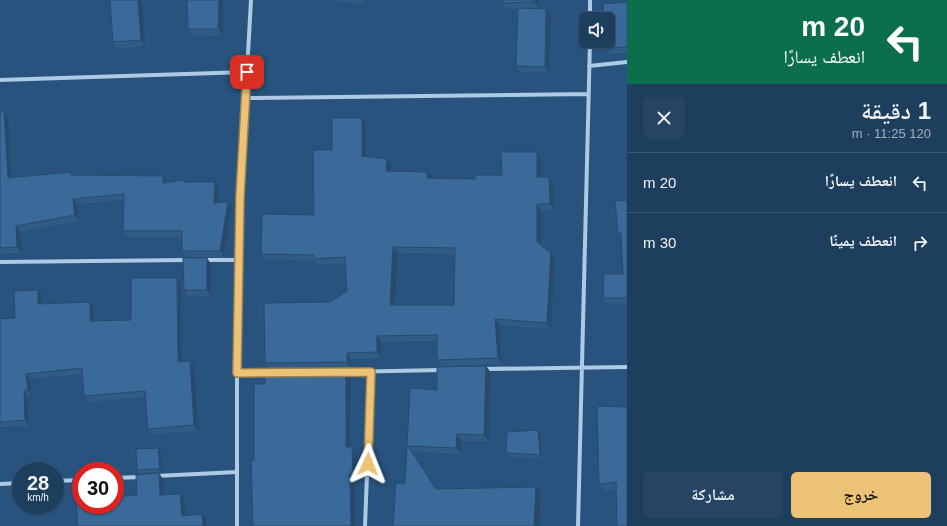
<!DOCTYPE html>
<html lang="ar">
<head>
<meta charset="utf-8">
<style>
  :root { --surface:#1e3e5e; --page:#264564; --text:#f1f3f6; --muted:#a1aebc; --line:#3c5773; --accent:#ecc376 }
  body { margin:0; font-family:Helvetica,"Noto Naskh Arabic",sans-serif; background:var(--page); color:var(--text); direction:rtl; height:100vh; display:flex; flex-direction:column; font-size:15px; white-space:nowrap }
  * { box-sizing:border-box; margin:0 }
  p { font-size:13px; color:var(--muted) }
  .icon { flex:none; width:22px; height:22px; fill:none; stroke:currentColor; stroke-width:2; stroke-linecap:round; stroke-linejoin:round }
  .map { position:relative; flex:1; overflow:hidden; direction:ltr }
  .side { display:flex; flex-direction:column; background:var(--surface); width:320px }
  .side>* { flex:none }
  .hud { background:#0b6e4f; color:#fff; overflow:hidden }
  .controls { position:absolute; left:579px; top:12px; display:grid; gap:8px }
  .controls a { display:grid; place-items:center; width:36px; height:36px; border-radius:6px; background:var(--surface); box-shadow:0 1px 3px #0004,0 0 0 1px var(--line); font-size:20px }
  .speed { position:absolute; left:12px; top:462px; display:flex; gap:8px; font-size:20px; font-weight:700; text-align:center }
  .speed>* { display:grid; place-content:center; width:52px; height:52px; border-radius:50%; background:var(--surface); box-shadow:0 1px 3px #0004,0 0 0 1px var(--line); line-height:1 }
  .speed small { font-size:10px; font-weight:400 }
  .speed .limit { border:6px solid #d22; background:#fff; color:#111 }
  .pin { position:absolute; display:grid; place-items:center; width:34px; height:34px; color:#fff; margin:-17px; border-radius:8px; box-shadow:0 2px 6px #0006 }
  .me { position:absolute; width:44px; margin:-22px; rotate:2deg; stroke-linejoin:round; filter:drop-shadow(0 0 3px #0008) }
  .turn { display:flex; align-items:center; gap:14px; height:84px; padding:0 16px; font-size:18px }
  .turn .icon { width:52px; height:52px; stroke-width:2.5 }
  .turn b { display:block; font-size:28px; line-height:34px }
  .round { display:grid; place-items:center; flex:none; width:42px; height:42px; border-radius:6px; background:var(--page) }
  .overview { display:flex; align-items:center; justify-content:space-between; height:68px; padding:0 16px }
  h1 { font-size:24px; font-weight:600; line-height:30px }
  .action { display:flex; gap:8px; margin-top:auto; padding:8px 16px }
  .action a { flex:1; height:46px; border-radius:6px; background:var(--accent); color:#111; font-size:16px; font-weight:600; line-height:46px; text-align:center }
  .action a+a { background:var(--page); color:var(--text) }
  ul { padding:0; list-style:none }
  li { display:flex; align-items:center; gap:12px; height:60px; padding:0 16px; border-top:1px solid var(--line) }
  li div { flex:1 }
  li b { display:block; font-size:15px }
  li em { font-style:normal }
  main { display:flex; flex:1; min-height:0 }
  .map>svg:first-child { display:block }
</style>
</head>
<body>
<main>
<section class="side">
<div class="hud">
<div class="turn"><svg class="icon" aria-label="left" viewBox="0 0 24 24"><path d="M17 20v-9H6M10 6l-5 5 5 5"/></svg><div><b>20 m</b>انعطف يسارًا</div></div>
</div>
<div class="overview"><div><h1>1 دقيقة</h1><p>120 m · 11:25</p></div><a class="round"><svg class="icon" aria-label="close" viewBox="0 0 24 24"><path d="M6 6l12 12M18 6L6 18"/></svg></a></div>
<ul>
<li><svg class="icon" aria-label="left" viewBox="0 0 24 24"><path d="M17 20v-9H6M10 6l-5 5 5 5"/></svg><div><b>انعطف يسارًا</b></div><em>20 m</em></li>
<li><svg class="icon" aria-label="right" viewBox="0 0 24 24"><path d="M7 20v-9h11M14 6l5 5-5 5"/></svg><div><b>انعطف يمينًا</b></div><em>30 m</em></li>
</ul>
<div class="action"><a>خروج</a><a>مشاركة</a></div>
</section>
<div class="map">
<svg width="627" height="526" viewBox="0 0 627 526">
  <rect width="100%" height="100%" fill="#28537e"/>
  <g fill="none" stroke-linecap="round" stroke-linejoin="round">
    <path stroke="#afcae5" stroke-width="4" d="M590,19v-19
      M589,66l38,-4
      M0,80l247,-8
      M246,98l342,-4
      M204,260h35
      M0,262l187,-2
      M483,369l144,-2
      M343,372l98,-2
      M237,373h32
      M156,476l81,-4
      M115,478l26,-1
      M55,481l26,-1
      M0,484l21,-1
      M237,526v-153l3,-177 11,-196
      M365,526l6,-154
      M578,526l12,-485"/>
  </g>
  <path fill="#315b84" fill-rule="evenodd" d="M142,0l3,46 -28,3 -4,-7z
    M187,0h36v36l-31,-1 -4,-6z
    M334,0h33l-1,4 -32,-3z
    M502,0h37v8l12,7 -2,58 -28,-1 -5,-6 2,-57h-11l-5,-6z
    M627,2v51l-17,1 -4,-6z
    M0,112l8,5 4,60 58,-5 3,3 94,6v1h48l4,6 -1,14 14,6 -8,49h-38l-4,-6v-14h-55l-4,-6 1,-31 -47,4 2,17 -59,11 2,21 -22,1z
    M362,118l4,6v33l21,2 4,6 -1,6 42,7v1h43l27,-4 39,-17v19h8l4,6 1,27h-13v35l14,14 -4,70 -52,-4 3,39 -61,2 -4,-6v-19l-56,1v16l-30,1v9l-82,1 -4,-6 65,-61 17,-11 -1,-28 -28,2 -2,-4 -50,-1 -5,-6 53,-39 18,-65zM398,253l57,1 -1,51h-60z
    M627,200v104h-19l-5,-6 20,-24 -1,-36 -4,-5z
    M211,264v32h-23l-4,-6z
    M177,278l4,6 1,78 8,-1 4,5 4,65 -46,3 -4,-5 -2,-32 -58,5 -4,-6 -2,-22 -52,5 1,17h-4l2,30 -29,1v-108l15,-1 23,-28 4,5v9l48,-2 4,6v13l37,-1z
    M486,366l5,7 -2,68h-28v13l-48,-2 23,37 105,4 -2,33 -134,-42 5,-96 27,2z
    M351,375l-1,72 7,7v26l-2,1 -90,-97z
    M627,407l-11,83 -12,1 -5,-7z
    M538,430l2,3 2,25 -33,-1 -3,-4z
    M158,448l3,3 1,21 -22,1 -3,-3z"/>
  <path fill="#284a6c" d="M138,0h4l3,46 -4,-6z
    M219,0h4v36l-5,-7z
    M364,0h3l-1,4z
    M535,0h4v8l-4,-6z
    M546,9l5,6 -2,58 -4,-6z
    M4,111l4,6 4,66 -4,-5z
    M362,118l4,6v38l-4,-6z
    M537,152l4,6v25l-4,-6z
    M387,159l4,6 -1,12 -4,-6z
    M428,172l4,6v7l-5,-7z
    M163,176l4,5v8l-4,-6z
    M549,177l4,6 1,27 -4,-6z
    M215,182l4,6 -1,20 -4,-5z
    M73,199l4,5 2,17 -4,-6z
    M228,202l4,6 -8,49 -4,-6z
    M537,204l4,6v38l-4,-6z
    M16,226l4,6 2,21 -5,-6z
    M393,247l5,6 -4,58 -4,-6z
    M551,253l4,6 -4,70 -4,-6z
    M207,258l4,6v32l-4,-6z
    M177,278l4,6 1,83 -4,-5z
    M38,290l4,5v15l-4,-6z
    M90,302l4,6v19l-4,-6z
    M495,319l4,6 3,39 -4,-6z
    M377,336l4,6v16l-4,-6z
    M347,353l4,6v9l-4,-6z
    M190,361l4,5 4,65 -4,-6z
    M486,366l5,7 -2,68 -5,-6z
    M346,368l5,7 -1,78 -4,-6z
    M26,374l4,5 1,17 -3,-6z
    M24,390l3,6 2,30 -4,-6z
    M538,430l2,3 2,25 -2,-3z
    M457,434l4,7v13l-5,-6z
    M352,447l5,7v26l-4,-6z
    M158,448l3,3 1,21 -2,-3z
    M159,473l4,6 1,22 -4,-6z
    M350,474l5,7v45h-4z
    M536,487l5,6 -2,33h-5z
    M180,494l4,5 2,23 -4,-6z
    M202,514l4,6v6h-3z"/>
  <path fill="#396a9a" stroke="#284a6c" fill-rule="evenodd" d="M110,0h28l3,40 -28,2z
    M187,0h32l-1,29h-30z
    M502,0h33v2l-33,1z
    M627,2v45l-21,1 -1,-7h3v-22h-4l-1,-15z
    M518,8l28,1 -1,58 -29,-1z
    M4,111l4,67 62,-6 1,3 92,1v7l21,-3v2h31l-1,21 14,-1 -8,49h-38v-20h-59l1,-37 -51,5 2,16 -59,11 1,21 -17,1v-136z
    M332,118h30v38l25,3 -1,12 42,1 -1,6 48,1v-4h27l-1,-23h36v25h12l1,27h-13v38l14,11 -4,70 -52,-4 3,39 -61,2v-25l-60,1v16l-30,1v9l-82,1 -1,-60 66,-1 17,-11 -2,-34 -31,2v-4l-53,-1 1,-40 52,1 -1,-65h19zM393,247l62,1 -1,57h-64z
    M627,200v98h-24l1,-24h19l-2,-41h-3l-3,-32z
    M183,258h24v32h-23z
    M131,278h46l1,84 12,-1 4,64 -46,4 -3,-38 -61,5 -2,-28 -56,6 2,16h-4l1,30 -25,2v-103l15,-1 -1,-27 24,-1v14l52,-2v19l41,-1z
    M486,366l-2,69 -27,-1 -1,14 -48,-2 28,43 100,-2 -2,39h-141l3,-43 9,1 5,-96 27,2v-23z
    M346,368v79h6l1,27h-3l1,52h-98l-2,-65h3v-77h11v-14z
    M597,406l30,1v119h-10l-1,-44 -17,2z
    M538,430l2,25 -34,-2 1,-21z
    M158,448l2,21 -23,1 -1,-21z
    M159,473l1,22 20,-1 2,22 20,-2 1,12h-125l-2,-25 5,-1v5h34v-8l22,-2 -1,-20z"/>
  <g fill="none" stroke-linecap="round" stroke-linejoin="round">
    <defs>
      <path id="route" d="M247,72l-7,124 -3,177 134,-1 -3,92"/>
    </defs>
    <use href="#route" stroke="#997f4d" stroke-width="10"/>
    <use href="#route" stroke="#ecc376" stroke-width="7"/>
  </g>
</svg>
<div class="controls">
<a><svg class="icon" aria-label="sound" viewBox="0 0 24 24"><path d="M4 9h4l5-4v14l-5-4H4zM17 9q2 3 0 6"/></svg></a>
</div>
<div class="speed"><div>28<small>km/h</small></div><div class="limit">30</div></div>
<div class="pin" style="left:247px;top:72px;background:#d93025"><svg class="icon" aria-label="arrive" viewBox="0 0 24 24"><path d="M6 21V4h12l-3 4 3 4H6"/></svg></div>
<svg class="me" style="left:368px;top:464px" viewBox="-20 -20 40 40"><path d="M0-17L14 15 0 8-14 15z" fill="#ecc376" stroke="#fff" stroke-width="4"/></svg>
</div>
</main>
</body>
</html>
